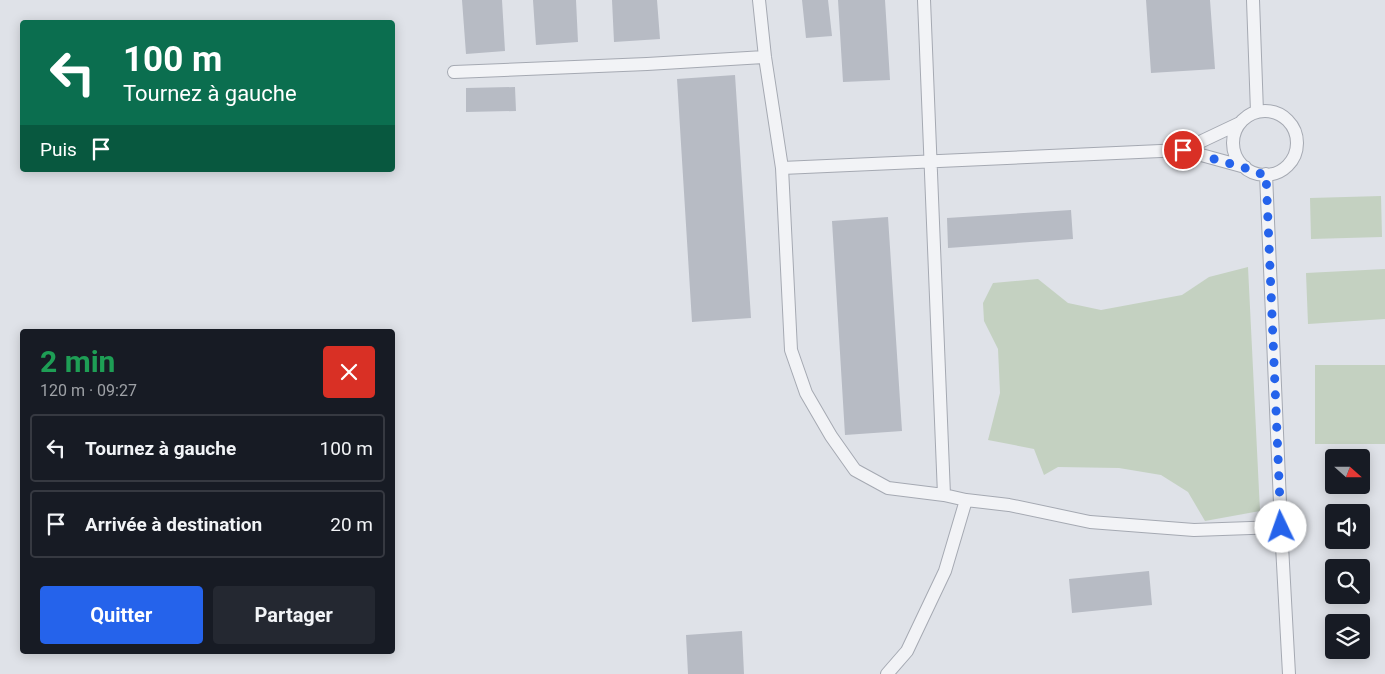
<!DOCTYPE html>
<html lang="fr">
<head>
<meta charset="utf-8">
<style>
  :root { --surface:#171b24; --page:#242831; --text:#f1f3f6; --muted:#9ea1a6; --line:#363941; --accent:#2563eb }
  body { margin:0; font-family:Roboto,sans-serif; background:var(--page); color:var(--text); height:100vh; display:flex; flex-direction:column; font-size:19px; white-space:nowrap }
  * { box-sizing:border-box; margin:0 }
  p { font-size:16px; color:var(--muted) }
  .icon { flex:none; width:28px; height:28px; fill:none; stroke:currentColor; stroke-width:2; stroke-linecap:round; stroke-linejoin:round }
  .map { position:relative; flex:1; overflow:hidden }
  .details { position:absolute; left:20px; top:329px; width:375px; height:325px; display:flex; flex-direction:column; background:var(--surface); border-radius:5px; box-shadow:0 2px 12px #0003 }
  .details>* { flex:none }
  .hud { position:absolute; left:20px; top:20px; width:375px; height:152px; border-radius:5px; box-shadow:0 2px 12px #0003; background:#0b6e4f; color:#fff; overflow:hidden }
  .needle { width:32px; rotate:111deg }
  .controls { position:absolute; left:1325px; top:449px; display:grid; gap:10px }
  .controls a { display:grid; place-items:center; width:45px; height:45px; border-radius:5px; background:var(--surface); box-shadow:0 2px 12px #0003; font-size:25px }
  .pin { position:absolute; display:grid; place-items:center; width:42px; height:42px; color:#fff; margin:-21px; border:2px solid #fff; border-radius:50%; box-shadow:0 1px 5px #0007 }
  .me { position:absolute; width:55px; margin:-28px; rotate:357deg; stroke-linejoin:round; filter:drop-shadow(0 0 4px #0008) }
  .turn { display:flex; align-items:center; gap:18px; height:105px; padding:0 20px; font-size:22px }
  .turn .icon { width:65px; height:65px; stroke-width:2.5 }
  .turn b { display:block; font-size:35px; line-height:42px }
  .then { display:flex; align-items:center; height:48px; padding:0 20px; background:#0003; gap:10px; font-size:19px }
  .round { display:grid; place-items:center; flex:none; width:52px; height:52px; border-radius:5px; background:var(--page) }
  .head { display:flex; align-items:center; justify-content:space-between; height:85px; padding:0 20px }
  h1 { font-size:30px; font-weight:700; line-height:38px; color:#1e9e55 }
  .action { display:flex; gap:10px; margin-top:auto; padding:10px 20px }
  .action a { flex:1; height:58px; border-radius:5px; background:var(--accent); color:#fff; font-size:20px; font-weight:700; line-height:58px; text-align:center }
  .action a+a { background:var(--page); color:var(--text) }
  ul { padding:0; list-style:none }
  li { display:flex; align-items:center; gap:15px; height:68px; margin:0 10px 8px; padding:0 10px; border:2px solid var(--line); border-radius:5px }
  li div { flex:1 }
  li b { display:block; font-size:19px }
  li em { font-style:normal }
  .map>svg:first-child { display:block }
</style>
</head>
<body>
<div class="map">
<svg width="1385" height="674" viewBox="0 0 1385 674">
  <rect width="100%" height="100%" fill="#dfe2e8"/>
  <path fill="#c4d1c1" d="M1381,196l1,41 -71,2 -1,-41z
    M1248,267l12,244 -55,10 -17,-29 -27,-17 -42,-7 -61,-1 -14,8 -10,-26 -46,-9 12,-47 -2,-44 -14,-28 -1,-18 10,-20 45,-4 30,24 33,7 81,-15 27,-18z
    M1385,269v50l-77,5 -2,-51z
    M1315,365h70v79h-70z"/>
  <path fill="#b7bbc4" d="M462,0h40l3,51 -39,3z
    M533,0h43l2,42 -42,3z
    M612,0h45l3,39 -46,3z
    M802,0h26l4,36 -26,2z
    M838,0h47l5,80 -47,2z
    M1146,0h64l5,69 -64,4z
    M735,75l16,243 -59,4 -15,-243z
    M515,87l1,24 -50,1v-24z
    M1071,210l2,29 -125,9 -1,-30z
    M888,217l14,214 -57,4 -13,-214z
    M1149,571l3,34 -80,8 -3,-34z
    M742,631l2,43h-56l-2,-39z"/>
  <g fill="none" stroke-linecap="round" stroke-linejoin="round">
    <defs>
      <path id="lane" d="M759,0l6,57 17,111 9,182 15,43 25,43 24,34 33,18 56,7 22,5 43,5 81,17 104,8 87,-3
        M924,0l20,495
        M1253,0l4,112
        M454,72l193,-8 118,-7
        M1233 143a32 32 0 1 1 64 0a32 32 0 1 1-64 0Z
        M1240,123l-57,27 62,17
        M782,168l401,-18
        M1266,174l15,353 8,147
        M887,674l20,-23 38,-80 21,-71"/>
    </defs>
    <use href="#lane" stroke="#a5a9b2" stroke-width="14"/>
    <use href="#lane" stroke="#f2f3f6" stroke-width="12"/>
  </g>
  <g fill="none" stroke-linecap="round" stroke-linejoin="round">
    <path stroke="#2563eb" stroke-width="9" stroke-dasharray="0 16.2" d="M1183,150l62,18 10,5 11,1 15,353"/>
  </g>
</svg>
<div class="controls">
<a><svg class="needle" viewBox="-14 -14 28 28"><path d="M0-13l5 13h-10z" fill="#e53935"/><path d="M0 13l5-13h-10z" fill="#9ea1a6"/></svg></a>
<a><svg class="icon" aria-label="sound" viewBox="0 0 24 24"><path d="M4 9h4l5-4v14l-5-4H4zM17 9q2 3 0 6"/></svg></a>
<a><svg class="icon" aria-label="search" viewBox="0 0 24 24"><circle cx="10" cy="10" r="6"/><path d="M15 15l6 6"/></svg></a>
<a><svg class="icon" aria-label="layers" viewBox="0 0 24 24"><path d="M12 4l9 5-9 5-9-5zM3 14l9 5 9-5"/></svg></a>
</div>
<div class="pin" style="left:1183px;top:150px;background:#d93025"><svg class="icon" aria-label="arrive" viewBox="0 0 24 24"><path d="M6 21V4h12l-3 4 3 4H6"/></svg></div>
<svg class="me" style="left:1281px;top:527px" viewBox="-20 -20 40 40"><circle r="19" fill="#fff"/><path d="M0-13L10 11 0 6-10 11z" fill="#2563eb"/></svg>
<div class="hud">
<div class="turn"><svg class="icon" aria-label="left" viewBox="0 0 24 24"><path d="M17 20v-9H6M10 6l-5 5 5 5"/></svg><div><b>100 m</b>Tournez à gauche</div></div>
<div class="then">Puis<svg class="icon" aria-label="arrive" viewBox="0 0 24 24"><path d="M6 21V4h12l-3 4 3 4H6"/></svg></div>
</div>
<section class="details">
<div class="head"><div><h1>2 min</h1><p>120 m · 09:27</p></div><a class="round" style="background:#d93025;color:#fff"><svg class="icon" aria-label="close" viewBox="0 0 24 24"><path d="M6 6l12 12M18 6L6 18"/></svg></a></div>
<ul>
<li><svg class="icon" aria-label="left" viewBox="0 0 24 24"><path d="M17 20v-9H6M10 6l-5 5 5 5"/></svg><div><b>Tournez à gauche</b></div><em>100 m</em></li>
<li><svg class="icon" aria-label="arrive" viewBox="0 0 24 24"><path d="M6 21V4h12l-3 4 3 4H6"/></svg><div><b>Arrivée à destination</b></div><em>20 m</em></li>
</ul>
<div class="action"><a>Quitter</a><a>Partager</a></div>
</section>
</div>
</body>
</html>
